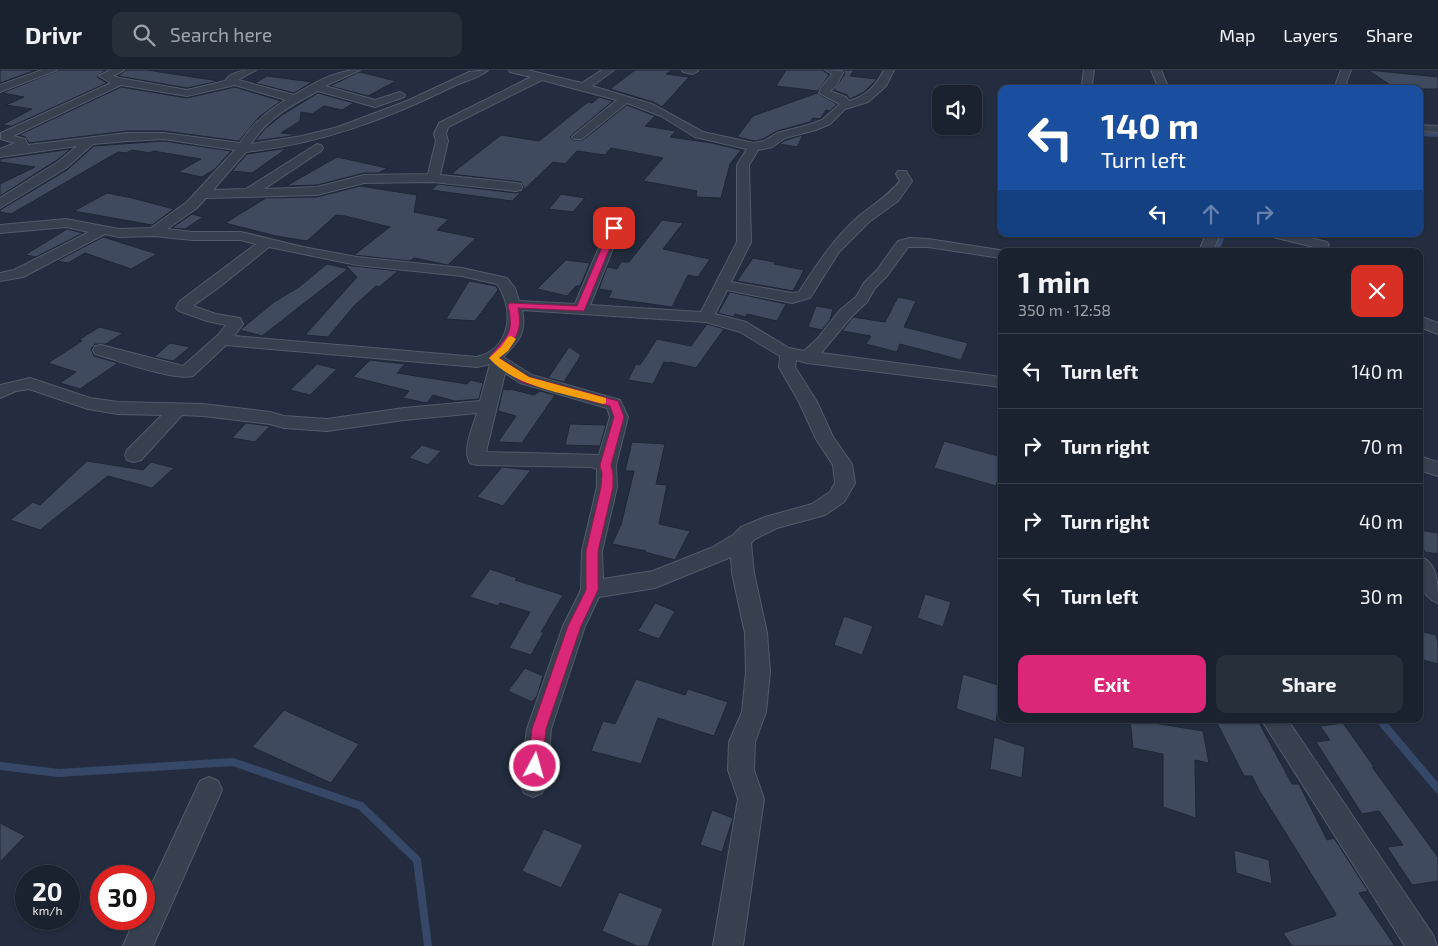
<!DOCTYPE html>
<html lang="en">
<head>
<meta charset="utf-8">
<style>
  :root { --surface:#1a222f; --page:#272f3b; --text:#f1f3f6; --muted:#9fa4aa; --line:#383f4b; --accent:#db2777 }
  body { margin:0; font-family:"Exo 2",sans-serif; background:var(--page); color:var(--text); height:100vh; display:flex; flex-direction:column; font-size:19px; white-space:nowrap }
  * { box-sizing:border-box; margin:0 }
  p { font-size:16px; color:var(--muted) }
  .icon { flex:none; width:28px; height:28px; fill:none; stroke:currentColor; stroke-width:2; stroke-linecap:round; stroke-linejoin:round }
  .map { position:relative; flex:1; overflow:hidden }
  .sheet { position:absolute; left:998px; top:178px; width:425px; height:475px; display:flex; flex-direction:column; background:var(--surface); border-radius:10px; box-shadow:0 1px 4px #0004,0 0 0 1px var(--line) }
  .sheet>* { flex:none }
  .guide { position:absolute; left:998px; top:15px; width:425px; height:152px; border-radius:10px; box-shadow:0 1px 4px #0004,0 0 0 1px var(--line); background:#1a4fa0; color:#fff; overflow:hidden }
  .buttons { position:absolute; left:932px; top:15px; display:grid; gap:10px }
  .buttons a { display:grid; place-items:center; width:50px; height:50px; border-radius:10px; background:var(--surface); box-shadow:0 1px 4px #0004,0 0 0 1px var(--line); font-size:25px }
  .speed { position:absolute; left:15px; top:795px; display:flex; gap:10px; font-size:25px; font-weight:700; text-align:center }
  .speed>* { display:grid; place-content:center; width:65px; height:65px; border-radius:50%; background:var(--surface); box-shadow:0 1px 4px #0004,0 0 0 1px var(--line); line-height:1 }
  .speed small { font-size:12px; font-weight:400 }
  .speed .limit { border:8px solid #d22; background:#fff; color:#111 }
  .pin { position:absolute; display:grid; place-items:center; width:42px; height:42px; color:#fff; margin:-21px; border-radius:10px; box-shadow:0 2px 8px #0006 }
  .me { position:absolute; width:55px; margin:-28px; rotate:6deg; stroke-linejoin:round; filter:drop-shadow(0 0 4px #0008) }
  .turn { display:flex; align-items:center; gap:18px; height:105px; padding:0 20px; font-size:22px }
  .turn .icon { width:65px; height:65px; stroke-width:2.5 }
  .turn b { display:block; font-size:35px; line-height:42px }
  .lanes { display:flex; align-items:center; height:48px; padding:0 20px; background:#0003; justify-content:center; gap:25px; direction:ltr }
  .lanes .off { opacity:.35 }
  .round { display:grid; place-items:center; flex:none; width:52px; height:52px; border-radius:10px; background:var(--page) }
  .summary { display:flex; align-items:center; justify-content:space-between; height:85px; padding:0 20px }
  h1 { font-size:30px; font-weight:700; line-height:38px }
  .button { display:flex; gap:10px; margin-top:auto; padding:10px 20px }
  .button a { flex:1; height:58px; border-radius:10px; background:var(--accent); color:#fff; font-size:20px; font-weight:700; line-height:58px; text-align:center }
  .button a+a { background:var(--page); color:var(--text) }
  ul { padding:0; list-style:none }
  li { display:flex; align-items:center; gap:15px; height:75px; padding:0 20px; border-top:1px solid var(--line) }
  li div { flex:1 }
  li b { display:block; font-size:19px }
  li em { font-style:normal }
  header { display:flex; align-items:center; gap:30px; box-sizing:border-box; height:70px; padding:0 25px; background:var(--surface); border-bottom:1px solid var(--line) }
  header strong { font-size:24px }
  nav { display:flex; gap:28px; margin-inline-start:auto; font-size:18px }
  .search { width:350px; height:45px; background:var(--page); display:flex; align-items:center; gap:12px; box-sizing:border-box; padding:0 18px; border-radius:10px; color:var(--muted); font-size:19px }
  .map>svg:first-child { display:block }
</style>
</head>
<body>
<header>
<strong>Drivr</strong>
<div class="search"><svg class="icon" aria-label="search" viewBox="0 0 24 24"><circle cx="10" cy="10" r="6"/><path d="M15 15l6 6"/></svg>Search here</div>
<nav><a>Map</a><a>Layers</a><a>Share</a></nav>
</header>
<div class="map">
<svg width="1438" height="876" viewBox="0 0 1438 876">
  <rect width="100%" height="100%" fill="#232d3f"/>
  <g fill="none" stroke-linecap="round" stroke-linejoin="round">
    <path stroke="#364767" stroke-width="4" d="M1419,64l19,1"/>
    <path stroke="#364767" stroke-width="5" d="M1217,181l6,-17"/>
    <path stroke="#364767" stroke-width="8" d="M1379,649l59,70
      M0,696l59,7 174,-11 128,44 56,54 11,86"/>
  </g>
  <path fill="#3f4a5f" stroke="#1e2736" d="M0,0h36l-36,13z
    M59,0h47l-9,7 10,6 -95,43 -10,-1 30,-16 -26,-4 18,-8 -22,-4z
    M126,0h21l72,11 -32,7 -69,-12z
    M635,0h37l-6,4 23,3 -27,30 -9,-5 -43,-13z
    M786,0h37l6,5 -11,16 -42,-5z
    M843,0h11l-4,6 27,3 -13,13 -14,7 -3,-4 -13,-5 11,-16z
    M1368,0l70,7v12h-42z
    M359,2l37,9 -28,15 -38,-10z
    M267,6l45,6 -18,11 -39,-10z
    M121,17l66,11 48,-11 46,14 -22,16 -20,24 -75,-10h-37l-98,12 -4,-6 -6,-2z
    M318,23l36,10 -12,7 -18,-4 -12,8 -11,-2 -1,9 -19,12 12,1 -2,2 -36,5 11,-13 16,-13z
    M817,23l20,11 -7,7 -4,-1 -6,9 -7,-1 -3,4 -33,9 -14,8 -8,2 -18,-4 16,-21z
    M599,27l14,4 -40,33 -3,3 3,3h10l44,-35 28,11 -10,10 31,5 -6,6 42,6 29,7 -11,14 -9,34 -25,-1 1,-6 -54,-10 20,-23 -52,-10 -6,7 -28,-4 -12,13 -12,-2 -41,39 -81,-11 7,-6 78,9 5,-1 3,-4 -3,-6 -70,-8 50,-39 38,6 49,-39 4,1z
    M803,65l-6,12 -18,-3 7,-4z
    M164,71l67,10 -16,18 -13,8 -24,-5 23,-13 -48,-8 -3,2 -18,-3 -6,3 -8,-1 -107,62 -11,-2v-2l67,-40 27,-24z
    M71,79l-14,11 -57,36v-12l35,-17 -35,-5v-3z
    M281,79h5l-34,24 -20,-2 15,-17z
    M337,87l50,11 -8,5h-15l-47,12 -31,1z
    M360,116l57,9 -3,17 35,7 -12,11 39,8 -28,27 -34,-7 -4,3 -56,-6 36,-28 -45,-11 -9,-1 -29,26 -31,-5 -51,-13 41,-25 51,-1z
    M107,123l25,5 42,11 -22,16 -78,-14z
    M561,124l24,4 -12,14 -24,-3z
    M192,144l11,3 -18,12 -13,-1z
    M662,150l21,3 -20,26 47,10 -12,18 -10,-2 -16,32 -64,-9 4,-7 -13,-2 8,-22 10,2 4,-7h8z
    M67,159l16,4 -47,24 -11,-2z
    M103,167l54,17 -26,15 -46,-16 -17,10 -11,-2z
    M753,188l22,4 -1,2 30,6 -11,21 -56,-10z
    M566,190l24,3 -10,23h-4l-9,10 -30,-7z
    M327,194l21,5 -86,67 -22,-6 34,-28 25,-15z
    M345,195l53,6 -19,16 -3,-1 -22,20 -26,31 -23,-2 52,-58z
    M469,211l27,5 2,4 -23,31 -29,-2z
    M730,222l56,12 -9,17 -30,-7 -1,3 -11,-3 -2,3 -15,-4z
    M898,227l18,4 -12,26 64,16 -7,17 -61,-16 -3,8 -31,-8 5,-8 -29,-5 11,-14 32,5z
    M816,236l17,3 -3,11 -8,10 -14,-3z
    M707,254l17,5 -28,39 -26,-6 -1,1 -5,-1 -11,22 -25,-4 8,-16 4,1 17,-26 34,7z
    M99,257l24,6 -17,11h-11l-4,5 3,7 24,7 -38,26 -20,-6 16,-11 -28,-9 34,-22 -3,-1z
    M170,273l20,4 -17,14 -19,-4z
    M569,277l12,8 -17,27 -16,-4z
    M370,290l35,4 -8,9 70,11 4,-4 12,3 -4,16 -24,2 -22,-6 -6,8 -24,-5 6,-7 -56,-14z
    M317,294l20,5 -27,26 -20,-5z
    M503,319l6,1 1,-1 24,6 6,-4 15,4 -33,48 -24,-1 18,-26 -18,-5z
    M246,353l24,3 -15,16 -23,-4z
    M570,354l36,1 -6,21 -35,-1z
    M944,371l57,16v11l-5,18 -62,-18z
    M632,372l33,2 -9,40 11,1 -8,39 31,7 -15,29 -30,-8 1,-1 -34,-7 9,-19 13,-54h-9z
    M422,375l19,6 -13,14 -19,-7z
    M87,391l56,9 8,-8 23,6 -22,20 -44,-12 -68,54 -30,-10 23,-18 7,3z
    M502,397l29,3 -28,36 -26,-9z
    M1419,460l19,3v21l-13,-2 -6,-12z
    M490,499l27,9 -2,2 48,15 -22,37h3l-13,23 -22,-7 21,-36 -30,-9 -2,3 -28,-9z
    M925,524l26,8 -8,25 -26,-9z
    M655,533l20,8 -16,28 -21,-8z
    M844,546l29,10 -11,29 -28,-10z
    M1419,561l17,4 2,7v22l-19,-5z
    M525,598l18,8 -6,20 -5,6 -24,-11z
    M963,604l38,12 -5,36 -40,-13z
    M636,609l49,16 3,-6 40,13 -14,34 -56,-18 -17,46 -50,-13 12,-30 12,3z
    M284,640l75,34 -28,39 -79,-36z
    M1130,649l73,12 6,32 -14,-3 1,58 -33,-11v-53l-30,-6z
    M1215,649h42l35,65h7l28,56 7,-2 34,53 -9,2 36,53h-103l-9,-13 52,-17 1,-2 -77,-124 -7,-14h-8z
    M1343,653l31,44h-2l66,90v24l-26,4 -25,-38 16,-2 -24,-34 -17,3 -46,-72 14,-2 -10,-14z
    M994,667l31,10 -3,31 -32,-9z
    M712,740l21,8 -11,34 -22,-7z
    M0,753l25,13 -25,26z
    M544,759l39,16 -22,43 -39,-17z
    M1234,780l35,10 3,24 -36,-11z
    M619,822l44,17 -15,37h-11l-35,-15z"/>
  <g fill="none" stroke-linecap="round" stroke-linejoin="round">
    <defs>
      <path id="minor" d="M42,0h15l-57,22v-7z
        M110,0h14l-11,6 6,2 68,12 38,-9c6,-10 20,-11 31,-11l-18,10 56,15c21,-12 41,-25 66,-25l-35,16 50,14 25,-8 5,3 -1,2 -29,10 -57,-16c-26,14 -51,27 -67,53l51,-8 36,-9 69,-26 62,-29 19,-2c-8,8 -24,11 -34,16 -67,33 -134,58 -208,66l-33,38 33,-1 71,-45 4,1 2,3 -2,3 -57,38 53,-2 47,-12 64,-1 8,-33 -2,-7 5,-11 92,-46 -21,-5 -1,-2h18l55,13 20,-13h12l-22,16 60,18 51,28 51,11 10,-2 13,-8 31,-8 14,-5 18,-16 -21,-11c2,-8 9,-12 13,-19l-7,-4 17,1 1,2 -7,13 -6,5 16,6 3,4c17,-5 27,-15 35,-31h10l-8,16 -18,16 -23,7 -15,15 -14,6 -31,8 -13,9 -14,3 -9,15 2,77 -20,40 61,11 7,-1c18,-28 35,-54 60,-76 16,-13 27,-18 41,-35l-4,-7 2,-3h8l6,10 -2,3 -12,17 -29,21 -30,30 -29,46 -18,5 -65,-13 -12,24 31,8 43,26 15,3 14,-13 22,-28 16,-13 8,-14 13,-13 21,-29 12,-3 18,1 78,12h-5v7l-73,-11h-20l-21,29 -12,12 -8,14 -15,14 -31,37 180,24v10l-194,-24 -11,-3 -1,7 22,35 16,35 19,27 3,19 -11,19 -19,13 -48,13 -22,11 -4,4 3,30 13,60 3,39 -4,40 -11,30 -1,28 10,29 -21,147h-30l25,-147 -10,-29 1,-28 13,-30 4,-40 -1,-39 -13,-60 -1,-16 -76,31 -56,9 -14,29 -34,103 -5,55 -4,9 -9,4 -9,-4 -4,-9 7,-55 36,-103 18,-36 1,-39 15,-64v-18l-5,-2 -115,-2 -7,-2c-8,-14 3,-36 7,-50l-73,7 -77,11 -43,-3 -14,-4 -67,-8 -21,-1 -41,45 -7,2 -7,-2 -2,-5 2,-5 35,-35 -44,-1 -30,-5 -59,-20 -13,2 -16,7v-13l30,-7 60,20 28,4 85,2 67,8 14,4 43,3 77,-11 76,-7 10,-37 -13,3 -251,-22 -33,31c-20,5 -76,-16 -98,-22l-2,-4 2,-4 6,-1 82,21 35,-31 8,-10 -19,-4 -28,-10 -3,-3 4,-7 76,-57 -15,-4h-49l-38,-4 -35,1 -14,-3 -82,43 -23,4v-8l14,-3 75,-38 -23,-5 -66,6v-8l66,-6 53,10 32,-1 36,-26 48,-52 -71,-11 -37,2 -34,3 -27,24 -66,40v-10l58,-36 19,-16 -77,11v-8l15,-6 -14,-4v-6l110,-50 -12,-7zM542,10l75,20 -43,35 -2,2 2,2h8l45,-36 34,13 34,21 52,12 -10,16v77l-36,70 -111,-7 35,-86 -7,-4 -7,4 -36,85 -56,-3 -4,-13 -8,-10 -45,-10 -105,-11 -54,-10 -62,-15h-49l-25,-3 30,-21 9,-10 111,-3 47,-12 69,-1 83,9 5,-1 1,-3 -1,-3 -5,-1 -76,-8 8,-34 -2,-7 2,-7zM121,15l66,11 48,-11 51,15c-19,11 -34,24 -46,43l-76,-10h-37l-99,12 -3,-6 -12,-3zM269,177l88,18 105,11 35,8c18,26 14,64 -20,73l-243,-21 9,-12 -3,-6 -24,-4 -23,-8 29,-21zM522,240l184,12 34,10 40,24 -1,11 20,35 17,37 17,26 2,18 -5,9 -18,12 -47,13 -24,10 -8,8 -22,13 -58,23 -50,8 -1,-28 15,-64 -1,-22 12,-48 -8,-17 -88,-25 -29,-18c15,-15 24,-24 19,-47zM505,303l15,10 87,25 3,9 -11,38 -113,-3z
        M682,0h15l1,1 -5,3 -10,-2z
        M1084,0h10l-2,14 3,5h-10l-3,-5z
        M1151,0h10l8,19h-10z
        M1341,0h10l-5,13 5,6h-11l-4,-6z
        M1419,55l19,1v6l-19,-1z
        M1206,164h14l-7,17h-14z
        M1271,164h23l33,8 2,3 -2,3 -5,1 -49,-12z
        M1419,246l19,7v11l-19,-7z
        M1419,386l19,6v14l-19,-6z
        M1419,486c19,6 19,29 19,47 -20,-7 -20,-30 -19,-47z
        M1261,649h26l146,216 4,11h-32z
        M209,707l9,4 4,9 -69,156h-30l12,-27h9v-18l56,-120z"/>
    </defs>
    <use href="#minor" stroke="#525b6a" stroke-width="2"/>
    <use href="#minor" fill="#37404f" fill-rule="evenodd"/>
  </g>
  <path fill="#db2777" stroke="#8e194d" d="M611,156l7,2 -34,83 -66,-3c5,24 -3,33 -19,50l30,19 89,24 6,16 -13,48 2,9v13l-15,64v39l-17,36 -35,103 -4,37 -2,5 -5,2 -5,-2 -2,-5 4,-37 36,-103 18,-36v-39l15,-64 1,-13 -2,-9 14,-48 -4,-11 -88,-24 -33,-24c17,-22 26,-22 19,-53l2,-2 67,3z"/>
  <path fill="#f59e0b" d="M511,266l5,3 -8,12 -9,7 30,19 77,21v5l-3,1c-36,-10 -89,-17 -114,-46l12,-11 7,-10z"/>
</svg>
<div class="buttons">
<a><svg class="icon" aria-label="sound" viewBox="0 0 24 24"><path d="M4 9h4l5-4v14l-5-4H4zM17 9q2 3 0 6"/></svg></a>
</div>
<div class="speed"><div>20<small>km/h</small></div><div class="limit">30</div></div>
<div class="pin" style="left:614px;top:158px;background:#d93025"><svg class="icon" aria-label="arrive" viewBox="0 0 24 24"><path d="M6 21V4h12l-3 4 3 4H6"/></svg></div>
<svg class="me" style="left:535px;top:696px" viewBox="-20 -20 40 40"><circle r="17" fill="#db2777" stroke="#fff" stroke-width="3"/><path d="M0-11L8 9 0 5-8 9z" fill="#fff"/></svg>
<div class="guide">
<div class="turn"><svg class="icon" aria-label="left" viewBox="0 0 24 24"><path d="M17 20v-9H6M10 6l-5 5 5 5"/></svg><div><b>140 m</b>Turn left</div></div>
<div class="lanes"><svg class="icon" aria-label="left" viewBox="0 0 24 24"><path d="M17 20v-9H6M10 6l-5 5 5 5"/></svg><svg class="icon off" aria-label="ahead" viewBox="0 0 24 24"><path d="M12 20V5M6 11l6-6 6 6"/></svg><svg class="icon off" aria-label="right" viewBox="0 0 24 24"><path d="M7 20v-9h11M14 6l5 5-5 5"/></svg></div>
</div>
<section class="sheet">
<div class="summary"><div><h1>1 min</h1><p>350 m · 12:58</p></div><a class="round" style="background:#d93025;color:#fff"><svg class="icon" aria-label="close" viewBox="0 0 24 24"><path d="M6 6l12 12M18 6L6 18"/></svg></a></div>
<ul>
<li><svg class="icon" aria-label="left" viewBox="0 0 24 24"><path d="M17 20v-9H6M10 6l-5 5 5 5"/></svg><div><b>Turn left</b></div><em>140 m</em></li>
<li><svg class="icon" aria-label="right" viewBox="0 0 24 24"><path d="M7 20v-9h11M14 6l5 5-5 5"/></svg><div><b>Turn right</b></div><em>70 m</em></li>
<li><svg class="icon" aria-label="right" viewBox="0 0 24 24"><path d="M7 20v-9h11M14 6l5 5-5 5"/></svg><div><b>Turn right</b></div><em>40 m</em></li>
<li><svg class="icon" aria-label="left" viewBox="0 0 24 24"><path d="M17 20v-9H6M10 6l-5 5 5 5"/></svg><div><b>Turn left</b></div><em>30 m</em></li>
</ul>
<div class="button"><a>Exit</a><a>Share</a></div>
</section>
</div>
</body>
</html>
